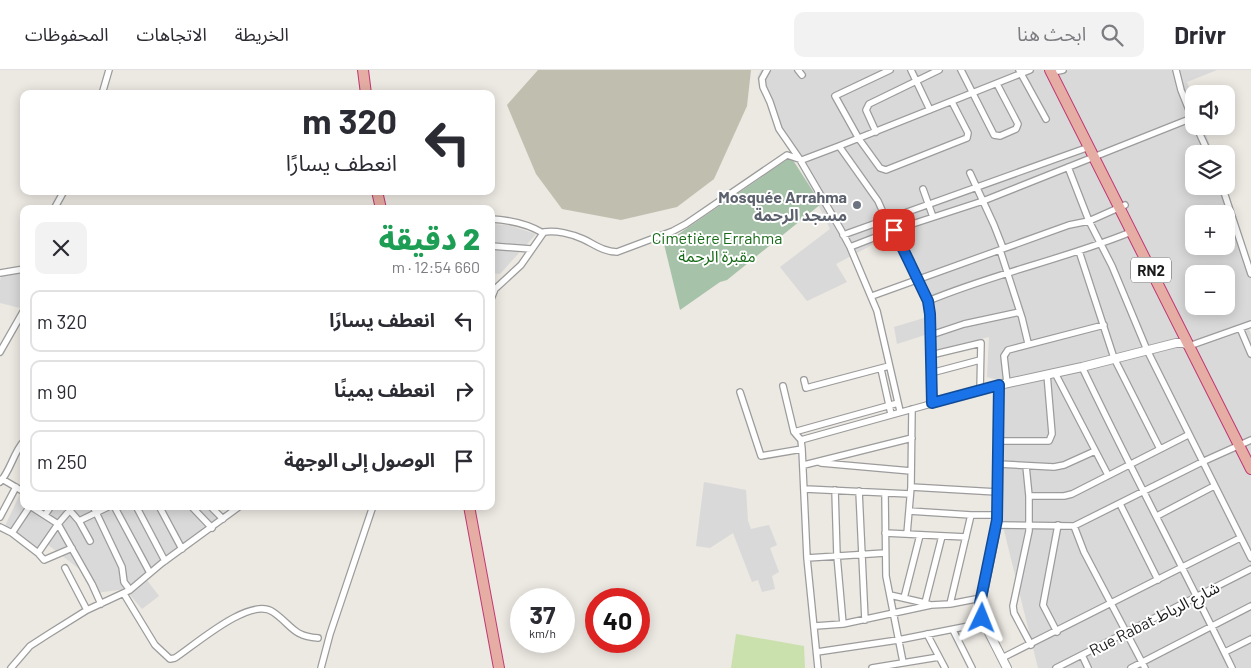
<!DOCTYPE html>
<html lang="ar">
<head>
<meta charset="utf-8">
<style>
  :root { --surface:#fff; --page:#f2f2f3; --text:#2b2b33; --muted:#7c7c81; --line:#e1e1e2 }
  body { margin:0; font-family:Barlow,"Noto Sans Arabic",sans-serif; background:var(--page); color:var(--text); direction:rtl; height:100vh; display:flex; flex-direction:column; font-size:19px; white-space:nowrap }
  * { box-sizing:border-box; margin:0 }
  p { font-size:16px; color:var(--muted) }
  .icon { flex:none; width:28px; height:28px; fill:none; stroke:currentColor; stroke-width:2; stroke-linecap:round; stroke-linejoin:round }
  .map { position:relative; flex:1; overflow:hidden; direction:ltr }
  .side { position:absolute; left:20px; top:135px; width:475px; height:305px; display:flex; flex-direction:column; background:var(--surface); border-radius:10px; box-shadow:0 2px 12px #0003; direction:rtl }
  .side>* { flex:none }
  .top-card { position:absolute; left:20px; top:20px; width:475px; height:105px; border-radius:10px; box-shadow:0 2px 12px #0003; direction:rtl; background:#fff; color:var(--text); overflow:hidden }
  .tools { position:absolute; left:1185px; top:15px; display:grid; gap:10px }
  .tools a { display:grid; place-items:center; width:50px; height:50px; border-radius:10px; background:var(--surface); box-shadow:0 2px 12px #0003; font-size:25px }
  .speed { position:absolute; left:510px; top:518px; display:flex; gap:10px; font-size:25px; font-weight:700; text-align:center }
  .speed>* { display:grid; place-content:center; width:65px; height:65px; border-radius:50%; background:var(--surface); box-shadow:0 2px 12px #0003; line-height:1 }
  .speed small { font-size:12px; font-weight:400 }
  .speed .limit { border:8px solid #d22; background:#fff; color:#111 }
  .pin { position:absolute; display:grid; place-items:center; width:42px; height:42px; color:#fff; margin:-21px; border-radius:10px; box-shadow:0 2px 8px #0006 }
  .me { position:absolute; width:55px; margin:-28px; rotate:2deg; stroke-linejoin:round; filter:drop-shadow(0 0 4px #0008) }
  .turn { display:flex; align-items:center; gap:18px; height:105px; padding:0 15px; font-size:22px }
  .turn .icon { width:65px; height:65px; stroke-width:2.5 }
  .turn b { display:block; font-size:35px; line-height:42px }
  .round { display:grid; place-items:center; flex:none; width:52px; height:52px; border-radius:10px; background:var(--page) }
  .head { display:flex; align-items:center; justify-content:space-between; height:85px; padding:0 15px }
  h1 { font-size:30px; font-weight:800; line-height:38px; color:#1e9e55 }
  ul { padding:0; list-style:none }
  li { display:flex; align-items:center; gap:15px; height:62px; margin:0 10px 8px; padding:0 5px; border:2px solid var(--line); border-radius:10px }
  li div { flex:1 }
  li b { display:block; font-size:19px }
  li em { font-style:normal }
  header { display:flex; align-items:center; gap:30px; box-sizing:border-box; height:70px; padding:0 25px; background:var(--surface); border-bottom:1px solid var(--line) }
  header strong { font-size:24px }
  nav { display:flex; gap:28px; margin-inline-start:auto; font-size:18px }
  .search { width:350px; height:45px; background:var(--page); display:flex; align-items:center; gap:12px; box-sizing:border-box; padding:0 18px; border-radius:10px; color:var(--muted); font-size:19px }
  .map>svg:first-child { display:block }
</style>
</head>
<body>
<header>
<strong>Drivr</strong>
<div class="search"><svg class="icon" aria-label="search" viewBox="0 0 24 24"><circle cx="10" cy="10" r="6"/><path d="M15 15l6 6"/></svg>ابحث هنا</div>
<nav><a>الخريطة</a><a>الاتجاهات</a><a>المحفوظات</a></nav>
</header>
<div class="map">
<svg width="1251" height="598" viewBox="0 0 1251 598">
  <rect width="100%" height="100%" fill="#ece8e2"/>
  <path fill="#d9d9d9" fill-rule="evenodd" d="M761,0h456l-30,12 7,19v25h9l10,28h-19v32h30l27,76v66l-2,1 2,5v334h-213l-45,-182 5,-106 -11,-3 2,-40 -58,14 -6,-16 -28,9 -3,-17 30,-9 -1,-18 -34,-64 -53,28 11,18 -40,19 -27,-34 50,-38 -73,-151zM1194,144h32v32h-32zM1194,204h32v32h-32z
    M491,154l17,1 28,9 -36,40 -9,-1z
    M24,201v38l-24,-6v-23l3,-8z
    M704,412l42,8 2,31 3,8 18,-4 8,20 -7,3 9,24 -7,4 3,13 -13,3 -4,-12 -6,2 -19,-49 -23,15 -14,-2z
    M23,418l1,18h192l7,8 -80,61 16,21 -17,13 -17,-20 -29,4 -13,-21 -36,-28 -8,6 -35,-22z"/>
  <path fill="#bfbeaf" d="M538,0h213l-4,36 -33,73 -37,28 -56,13 -59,-11 -26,-35 -29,-69z"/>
  <path fill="#cbe1ad" d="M736,564l68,12 1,22h-74z"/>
  <path fill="#a6c2a8" d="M791,87l30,47 -94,76 -7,2 -40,28 -16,-66z"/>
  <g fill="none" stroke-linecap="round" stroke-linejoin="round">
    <defs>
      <path id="minor" d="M767,0l-5,9 1,8 7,15 9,27 20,29 42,72 9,17
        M798,0l4,5
        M890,0l-55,26 24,43 21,29 6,2 81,-32 1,-5 -16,-31
        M911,0l19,40
        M961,0l33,65 6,1 16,-7 2,-5 -21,-40
        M1019,0l27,49
        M1176,0l5,20 12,30
        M1058,1l5,-1
        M102,24l7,-24
        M1196,56l13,28
        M876,62l-10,-22 3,-6 70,-34
        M1068,97l21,54 23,45 35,84 104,208
        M970,103l24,52 9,23
        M1222,116l29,88
        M923,119l10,28
        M54,139l10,-18
        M491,149c19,1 35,4 52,14
        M886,149l-8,-18 -39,-55 191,-76
        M894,160l34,71 2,12 2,90
        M843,165l246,-88
        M491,176l40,3
        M1000,180l22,68 6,25
        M1079,181l35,107 46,91
        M0,203l24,-4
        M872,226l197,-71 20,-4 36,-16
        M491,229l4,-10 26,-24 23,-33c12,-2 28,2 39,7 11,5 21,13 34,13l56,-21 13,-7 101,-69 15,5 37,-14
        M928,231c67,-28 137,-42 203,-69
        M1240,258l11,26
        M931,265l33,-11 56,-12
        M1189,276l62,-22
        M0,282l24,-42
        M931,285l50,-12 -1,48
        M1082,297c48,101 101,200 150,301
        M881,299l10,45
        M931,303l49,-13
        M1055,303l53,102
        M804,310l2,8 83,-22
        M1007,313l-3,-27 4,-6 96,-25
        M783,316l11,46 7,8 1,9 5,109 11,110
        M740,322l21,64 41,-7
        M900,341l-23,-100 -27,-64 44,-17 89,-29 209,-83
        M794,362l104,-29
        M801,370l198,-55
        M998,371h51l3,-7 -5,-60
        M821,393l90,8
        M998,394l56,3 10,-2 31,-14
        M804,395l108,-27
        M1026,396l3,30v35l-16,75 1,7 17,32
        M2,409l22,13
        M0,412c11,-12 13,-29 24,-41
        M911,417l86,5
        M805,419l105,5
        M835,420l2,66 6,68
        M859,421l6,129
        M885,423l1,83 17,86
        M1029,426h35l8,-2 116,-59
        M1120,434l38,76
        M30,436l28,18 34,60 9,20
        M66,436l13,15 11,20
        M93,436l29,61 2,15 6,8
        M114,436l36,67
        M136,436l29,55
        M159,436l23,43
        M191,436l21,22
        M210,436l13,13
        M909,441l62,4h26
        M45,445l6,-9
        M1157,446l57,-30
        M0,447l16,-30
        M79,451l31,-15
        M997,455l77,1 128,-64 49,-22
        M1074,456l10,26 61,116
        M0,457l12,6 18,-27
        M12,463l26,20 20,-29 12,-14
        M885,463l81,4
        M907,464l4,-47 1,-78
        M38,483l6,7 28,-12
        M807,488l78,-5
        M65,498l22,42
        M124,524l31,51 15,14 5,-1c20,-13 75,-62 98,-46 19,13 19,24 45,26
        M890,525l35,8
        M904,528l16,-63
        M950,534l21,-89
        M931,535l-6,-2 17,-67
        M815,556l28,-2 88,-19 19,-1 31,-6
        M953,560l19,38
        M1057,562l-14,-27 15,-80
        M927,564l18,34
        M817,582l81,-12 86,-17
        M1225,582l26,-13
        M1082,585l6,13
        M1002,588l238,-120
        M11,598l19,-22 17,-11 40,-25 43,-20 32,-27 78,-57
        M321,598l9,-34 43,-128
        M872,598l67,-11
        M1056,598l195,-99
        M1131,598l120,-62"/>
      <path id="tertiary" d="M1007,598l-25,-49 -2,-11 17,-83 2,-140 83,-18 94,-24h8l5,3"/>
      <path id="trunk" d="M363,0l3,24
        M1050,0l201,399
        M377,121l4,18
        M469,436l30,162"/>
    </defs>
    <use href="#minor" stroke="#9c9c9c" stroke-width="8"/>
    <use href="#tertiary" stroke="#9c9c9c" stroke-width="10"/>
    <use href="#trunk" stroke="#c13873" stroke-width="12"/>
    <use href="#minor" stroke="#fff" stroke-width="5.5"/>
    <use href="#tertiary" stroke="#fff" stroke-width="8"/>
    <use href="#trunk" stroke="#e6ada4" stroke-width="10"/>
  </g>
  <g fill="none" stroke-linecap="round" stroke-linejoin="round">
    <defs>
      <path id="route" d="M894,160l34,71 2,13 2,89 67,-18 -2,135 -17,83 2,15"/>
    </defs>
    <use href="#route" stroke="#114b97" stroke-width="12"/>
    <use href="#route" stroke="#1a73e8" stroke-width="9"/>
  </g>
  <circle fill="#6b7280" stroke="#fff" stroke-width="2" cx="857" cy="135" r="5"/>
  <g text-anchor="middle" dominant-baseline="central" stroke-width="4" stroke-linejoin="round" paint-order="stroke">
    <rect fill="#fff" stroke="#5f5f5f" stroke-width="1" x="1131" y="187.5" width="40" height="25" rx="4"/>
    <g font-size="15" font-weight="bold" fill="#1b1b1b">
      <text x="1151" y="200">RN2</text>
    </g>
    <g font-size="16" font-weight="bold" fill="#5b616d" stroke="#fff" text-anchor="end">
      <text x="847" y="126">Mosquée Arrahma<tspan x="847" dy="18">مسجد الرحمة</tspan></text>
    </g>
    <g font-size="16" fill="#186b18" stroke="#fff">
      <text x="717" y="167">Cimetière Errahma<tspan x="717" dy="18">مقبرة الرحمة</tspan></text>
    </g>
    <g font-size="16" fill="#1b1b1b" stroke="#fff">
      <text transform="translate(1154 548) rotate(-27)">Rue Rabat شارع الرباط</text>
    </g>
  </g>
</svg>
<div class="tools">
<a><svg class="icon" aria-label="sound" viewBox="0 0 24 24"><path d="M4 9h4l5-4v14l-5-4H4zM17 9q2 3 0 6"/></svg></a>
<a><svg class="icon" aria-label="layers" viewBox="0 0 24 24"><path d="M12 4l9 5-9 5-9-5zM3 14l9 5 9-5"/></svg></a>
<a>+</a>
<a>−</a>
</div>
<div class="speed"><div>37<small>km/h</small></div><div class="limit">40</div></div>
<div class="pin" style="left:894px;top:160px;background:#d93025"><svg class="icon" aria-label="arrive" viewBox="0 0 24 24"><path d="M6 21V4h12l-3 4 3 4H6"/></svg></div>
<svg class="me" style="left:982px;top:548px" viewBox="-20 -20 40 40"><path d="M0-17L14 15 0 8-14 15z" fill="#1a73e8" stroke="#fff" stroke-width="4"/></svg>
<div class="top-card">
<div class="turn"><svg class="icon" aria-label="left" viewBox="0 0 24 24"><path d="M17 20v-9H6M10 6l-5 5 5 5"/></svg><div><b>320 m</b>انعطف يسارًا</div></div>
</div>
<section class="side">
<div class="head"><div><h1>2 دقيقة</h1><p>660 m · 12:54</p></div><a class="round"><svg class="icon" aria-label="close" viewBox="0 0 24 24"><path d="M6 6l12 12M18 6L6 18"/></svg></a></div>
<ul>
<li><svg class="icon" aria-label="left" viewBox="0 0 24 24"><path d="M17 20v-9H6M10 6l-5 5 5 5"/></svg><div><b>انعطف يسارًا</b></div><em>320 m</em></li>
<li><svg class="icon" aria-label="right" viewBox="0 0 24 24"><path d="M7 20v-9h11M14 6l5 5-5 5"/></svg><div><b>انعطف يمينًا</b></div><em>90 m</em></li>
<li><svg class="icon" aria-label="arrive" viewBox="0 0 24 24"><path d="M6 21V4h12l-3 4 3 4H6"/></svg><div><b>الوصول إلى الوجهة</b></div><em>250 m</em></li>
</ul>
</section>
</div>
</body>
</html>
